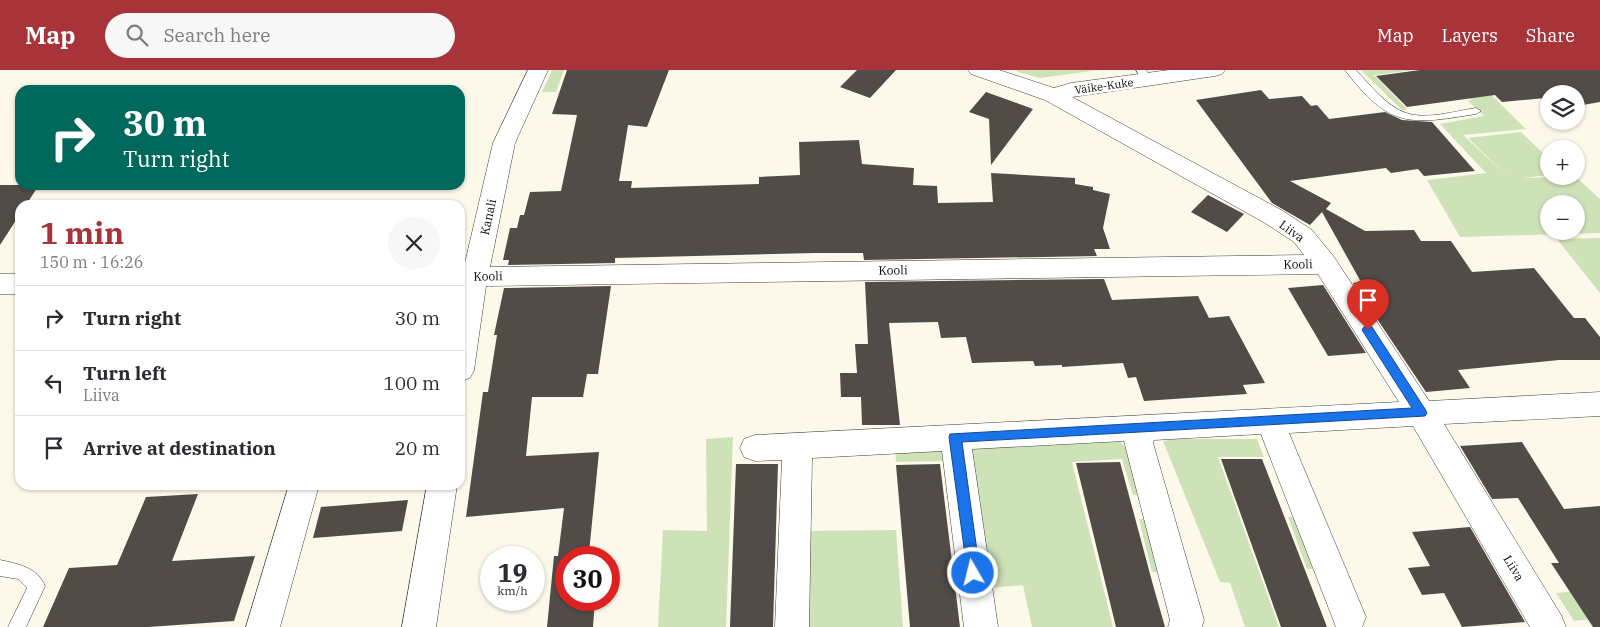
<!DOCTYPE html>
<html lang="en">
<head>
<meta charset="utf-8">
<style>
  :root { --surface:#fff; --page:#f7f7f7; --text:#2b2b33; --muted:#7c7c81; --line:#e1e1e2; --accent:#a83439 }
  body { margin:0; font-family:"IBM Plex Serif",serif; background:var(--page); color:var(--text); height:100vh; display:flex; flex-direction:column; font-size:19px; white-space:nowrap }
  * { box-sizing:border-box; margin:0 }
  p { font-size:16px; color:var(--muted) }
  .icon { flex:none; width:28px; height:28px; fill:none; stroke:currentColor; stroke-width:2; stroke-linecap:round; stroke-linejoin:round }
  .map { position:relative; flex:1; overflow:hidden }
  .panel { position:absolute; left:15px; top:130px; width:450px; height:290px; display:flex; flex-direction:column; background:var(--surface); border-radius:15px; box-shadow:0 1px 4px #0004 }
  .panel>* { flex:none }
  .guide { position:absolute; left:15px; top:15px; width:450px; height:105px; border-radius:15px; box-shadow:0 1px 4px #0004; background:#00695c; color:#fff; overflow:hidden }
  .controls { position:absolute; left:1540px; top:15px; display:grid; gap:10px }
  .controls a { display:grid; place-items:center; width:45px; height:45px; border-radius:50%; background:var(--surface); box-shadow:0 1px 4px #0004; font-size:25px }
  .speed { position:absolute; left:480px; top:476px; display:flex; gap:10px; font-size:25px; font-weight:700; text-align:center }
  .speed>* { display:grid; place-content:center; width:65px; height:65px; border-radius:50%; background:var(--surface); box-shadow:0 1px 4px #0004; line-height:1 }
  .speed small { font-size:12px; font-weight:400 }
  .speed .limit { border:8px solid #d22; background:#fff; color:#111 }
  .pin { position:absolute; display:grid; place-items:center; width:42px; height:42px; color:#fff; margin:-51px -21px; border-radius:50% 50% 50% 0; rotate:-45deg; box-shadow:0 0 5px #0007 }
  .pin .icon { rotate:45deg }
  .me { position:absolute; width:55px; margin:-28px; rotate:352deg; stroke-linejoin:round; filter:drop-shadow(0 0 4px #0008) }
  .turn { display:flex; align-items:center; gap:18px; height:105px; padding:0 25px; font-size:22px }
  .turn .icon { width:65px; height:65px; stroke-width:2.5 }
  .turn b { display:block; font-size:35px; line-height:42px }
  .round { display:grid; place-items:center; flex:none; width:52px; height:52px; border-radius:26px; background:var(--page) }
  .summary { display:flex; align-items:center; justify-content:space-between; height:85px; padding:0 25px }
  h1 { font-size:30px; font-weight:800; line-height:38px; color:var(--accent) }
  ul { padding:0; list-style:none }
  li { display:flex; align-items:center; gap:15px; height:65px; padding:0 25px; border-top:1px solid var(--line) }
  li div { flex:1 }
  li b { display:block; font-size:19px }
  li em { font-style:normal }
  header { display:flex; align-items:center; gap:30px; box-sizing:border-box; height:70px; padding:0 25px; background:var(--accent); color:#fff }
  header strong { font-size:24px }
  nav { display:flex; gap:28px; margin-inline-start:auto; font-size:18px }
  .search { width:350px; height:45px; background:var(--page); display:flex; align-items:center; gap:12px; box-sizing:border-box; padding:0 18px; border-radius:28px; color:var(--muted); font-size:19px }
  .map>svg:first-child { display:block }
</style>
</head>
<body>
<header>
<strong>Map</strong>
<div class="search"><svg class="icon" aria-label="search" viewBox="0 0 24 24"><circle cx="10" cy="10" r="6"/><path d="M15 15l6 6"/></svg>Search here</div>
<nav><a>Map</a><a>Layers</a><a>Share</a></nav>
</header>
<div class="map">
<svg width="1600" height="557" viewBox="0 0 1600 557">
  <rect width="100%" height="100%" fill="#fcf9ea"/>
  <path fill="#cee2b8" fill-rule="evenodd" d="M552,0h12l-8,22h-14z
    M1016,0h83l-59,8 -22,-6z
    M1361,0h53l-40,5 33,34 -5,1z
    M1441,0h25l60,59 -63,6 46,43 -41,-40 53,-6 28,27v16l-27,3 53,-2 25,23v34l-140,4 -33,-57 59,-7 -46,-49 44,-8 -16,-15 4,-1zM1549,134h27v27h-27z
    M1600,168v55l-43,-54z
    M733,367l-7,190h-68l5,-97 44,1 -1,-92z
    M1176,369h81l7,18h-46l61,170h-34l-15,-44 -10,-1 -57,-141z
    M1119,371l9,9 12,45h-7l-11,-36 -50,3 41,165h-81l-9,-42 -33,3 -21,-131 3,-9z
    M895,379h45l10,11 6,39h-8l-5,-38 -47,1z
    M1288,447h7l18,52h-6z
    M1139,449h7l12,53h-6z
    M896,460l7,97h-95l-1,-96z
    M1600,519v29l-26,3 -18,-28z"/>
  <path fill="#514c48" d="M567,0h102l-22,57 -19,-2 -9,56h13l-1,7 128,-4v-7l41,-2 -1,-33 60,-2 3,24 52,4 -1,17 24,1 1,17 55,-1 -2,-29 84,5v6l18,3v3l17,4 -7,34 7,21h-16l3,7 -233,4 -1,-7h-48l-200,5v5l-107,2 1,-5h-6l7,-32h7l3,-13h4l6,-23 31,-1 16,-76 -25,-1z
    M857,0h39l-26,28 -30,-11z
    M1420,0h180v32l-23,4 -1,-12h-27l-1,6 -2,-2 -44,4 -7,-7 -88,12 -31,-31z
    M1261,20l8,9 33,-3 9,10 6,-1 12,14 56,-7 17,8 30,2 43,49 -51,5 -6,-7 -27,4 -5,-5 -96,13 41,22 -5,6 39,22 49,-1 7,11h30l21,31 62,-4 40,50h11l15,19v23h-41l-101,10 12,18 -44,4 -73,-109 8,-1 -39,-70 -12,13 -38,-22 -76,-103z
    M986,22l47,17 -42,56 -2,-46 -20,-7z
    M0,115h39l-13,20h-6v9l-20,31z
    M1208,125l36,19 -17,18 -36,-20z
    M1104,209l8,21 86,-4 11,22 20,-2 36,67 -22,2 4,9 -103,7 -8,-24 -8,1 -5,-15 -61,4v-2l-27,1 -2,-5 -61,2 -6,-26 -25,1 -3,-16 -49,1 11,102h-38l-1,-28h-20l-1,-24h17l-2,-29h13l-3,-62z
    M1323,215l43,68 -38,3 -40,-68z
    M611,216l-13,88h-11l-4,23h-51l-6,59 73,-4 -10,101h9l-1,5h-31v42h29l-2,27h-46l7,-71h4l6,-48 -98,9 17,-125h5l9,-57h-3l10,-47z
    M1522,372l42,67 36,-3v121h-7l-42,-64h8l-41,-65 -26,1 -32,-53z
    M1221,389h41l65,168h-46z
    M1120,392l33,123 12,42h-49l-40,-164z
    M736,394h42l-5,163h-43z
    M940,394l20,163h-50l-14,-162z
    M198,424l-26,67 83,-5 -21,65 -86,6h-105l26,-59 48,-3 29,-68z
    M408,430l-6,31 -89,7 8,-31z
    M1470,457l55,95 -63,5 -18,-34 -22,2 -14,-27 22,-2 -18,-34z"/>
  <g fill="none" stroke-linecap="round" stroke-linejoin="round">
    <defs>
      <path id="service" d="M1136,0h10l6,9 -1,2h-8z
        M1345,0h11c14,15 30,36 50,43 21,7 49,-2 70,-5l5,3 -5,3c-67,11 -87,14 -131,-44z
        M0,490c18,4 37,7 45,26l-19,41h-18l19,-39 -9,-9 -18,-3z"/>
      <path id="minor" d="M528,0h20l-33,73 -25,124 814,-12 -10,-13 -29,-19 -220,-123 -74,-26 -3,-4h31l55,18 17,-5 98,-13h56l-3,4 -7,2 -143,21 211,114 29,19 22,27 95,144 171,-9v24l-156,8 117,191 5,12h-36l-117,-201 -124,7 77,184 -4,10h-26l-75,-193 -107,6 -1,3 51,177 -2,7h-34l2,-7 -46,-179 -152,8 26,178h-34l-22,-176 -130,7 -3,169h-34l7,-167 -27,1 -11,-4 -4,-9 4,-9 11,-4 644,-33 -81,-128 -832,12 -12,84 -4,8 -10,3v-114h4l29,-124z
        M0,204h20v20h-20z
        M289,415h30l-39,142h-34z
        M427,415h30l-21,142h-34z"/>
    </defs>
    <use href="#service" stroke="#3d3d3d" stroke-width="1"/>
    <use href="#minor" stroke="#3d3d3d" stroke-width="1"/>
    <use href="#service" fill="#fff" fill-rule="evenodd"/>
    <use href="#minor" fill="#fff" fill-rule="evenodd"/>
  </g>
  <path fill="#1a73e8" stroke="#114b97" d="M1368,256l4,1 53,82 2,4 -2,3 -463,26 18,131 -2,4 -5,2 -5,-2 -19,-140 1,-3 462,-26 -48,-75 -2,-3 2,-3z"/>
  <g text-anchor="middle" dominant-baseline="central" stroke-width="5" stroke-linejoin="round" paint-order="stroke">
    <g font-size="11" fill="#0a0a0a" stroke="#fff">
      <text transform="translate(1104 16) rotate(-8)">Väike-Kuke</text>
    </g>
    <g font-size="12" fill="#0a0a0a" stroke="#fff">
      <text transform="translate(488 147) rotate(-78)">Kanali</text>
      <text transform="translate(1292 161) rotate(36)">Liiva</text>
      <text transform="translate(1298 194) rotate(-1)">Kooli</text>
      <text transform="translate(893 200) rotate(-1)">Kooli</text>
      <text transform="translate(488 206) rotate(-1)">Kooli</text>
      <text transform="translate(1514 498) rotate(59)">Liiva</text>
    </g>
  </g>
</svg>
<div class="controls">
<a><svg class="icon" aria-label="layers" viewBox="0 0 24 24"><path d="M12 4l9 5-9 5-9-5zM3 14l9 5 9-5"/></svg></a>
<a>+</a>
<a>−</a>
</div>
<div class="speed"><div>19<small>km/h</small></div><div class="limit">30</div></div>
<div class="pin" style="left:1368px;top:260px;background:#d93025"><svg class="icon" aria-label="arrive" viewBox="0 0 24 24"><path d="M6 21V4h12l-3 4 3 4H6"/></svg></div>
<svg class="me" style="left:973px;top:503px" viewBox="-20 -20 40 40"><circle r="17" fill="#1a73e8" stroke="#fff" stroke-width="3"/><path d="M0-11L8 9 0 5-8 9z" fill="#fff"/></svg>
<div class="guide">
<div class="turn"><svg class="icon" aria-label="right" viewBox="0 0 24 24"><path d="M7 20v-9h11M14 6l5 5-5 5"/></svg><div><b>30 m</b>Turn right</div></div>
</div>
<section class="panel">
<div class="summary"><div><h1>1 min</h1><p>150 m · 16:26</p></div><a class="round"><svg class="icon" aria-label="close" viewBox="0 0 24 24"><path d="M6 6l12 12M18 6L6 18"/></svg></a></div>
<ul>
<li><svg class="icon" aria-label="right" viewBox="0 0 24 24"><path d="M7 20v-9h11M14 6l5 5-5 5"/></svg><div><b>Turn right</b></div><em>30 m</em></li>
<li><svg class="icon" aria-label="left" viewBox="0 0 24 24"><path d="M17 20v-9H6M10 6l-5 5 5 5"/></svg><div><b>Turn left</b><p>Liiva</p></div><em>100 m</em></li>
<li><svg class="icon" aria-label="arrive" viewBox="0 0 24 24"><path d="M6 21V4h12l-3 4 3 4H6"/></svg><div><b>Arrive at destination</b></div><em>20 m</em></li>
</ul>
</section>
</div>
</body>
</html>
